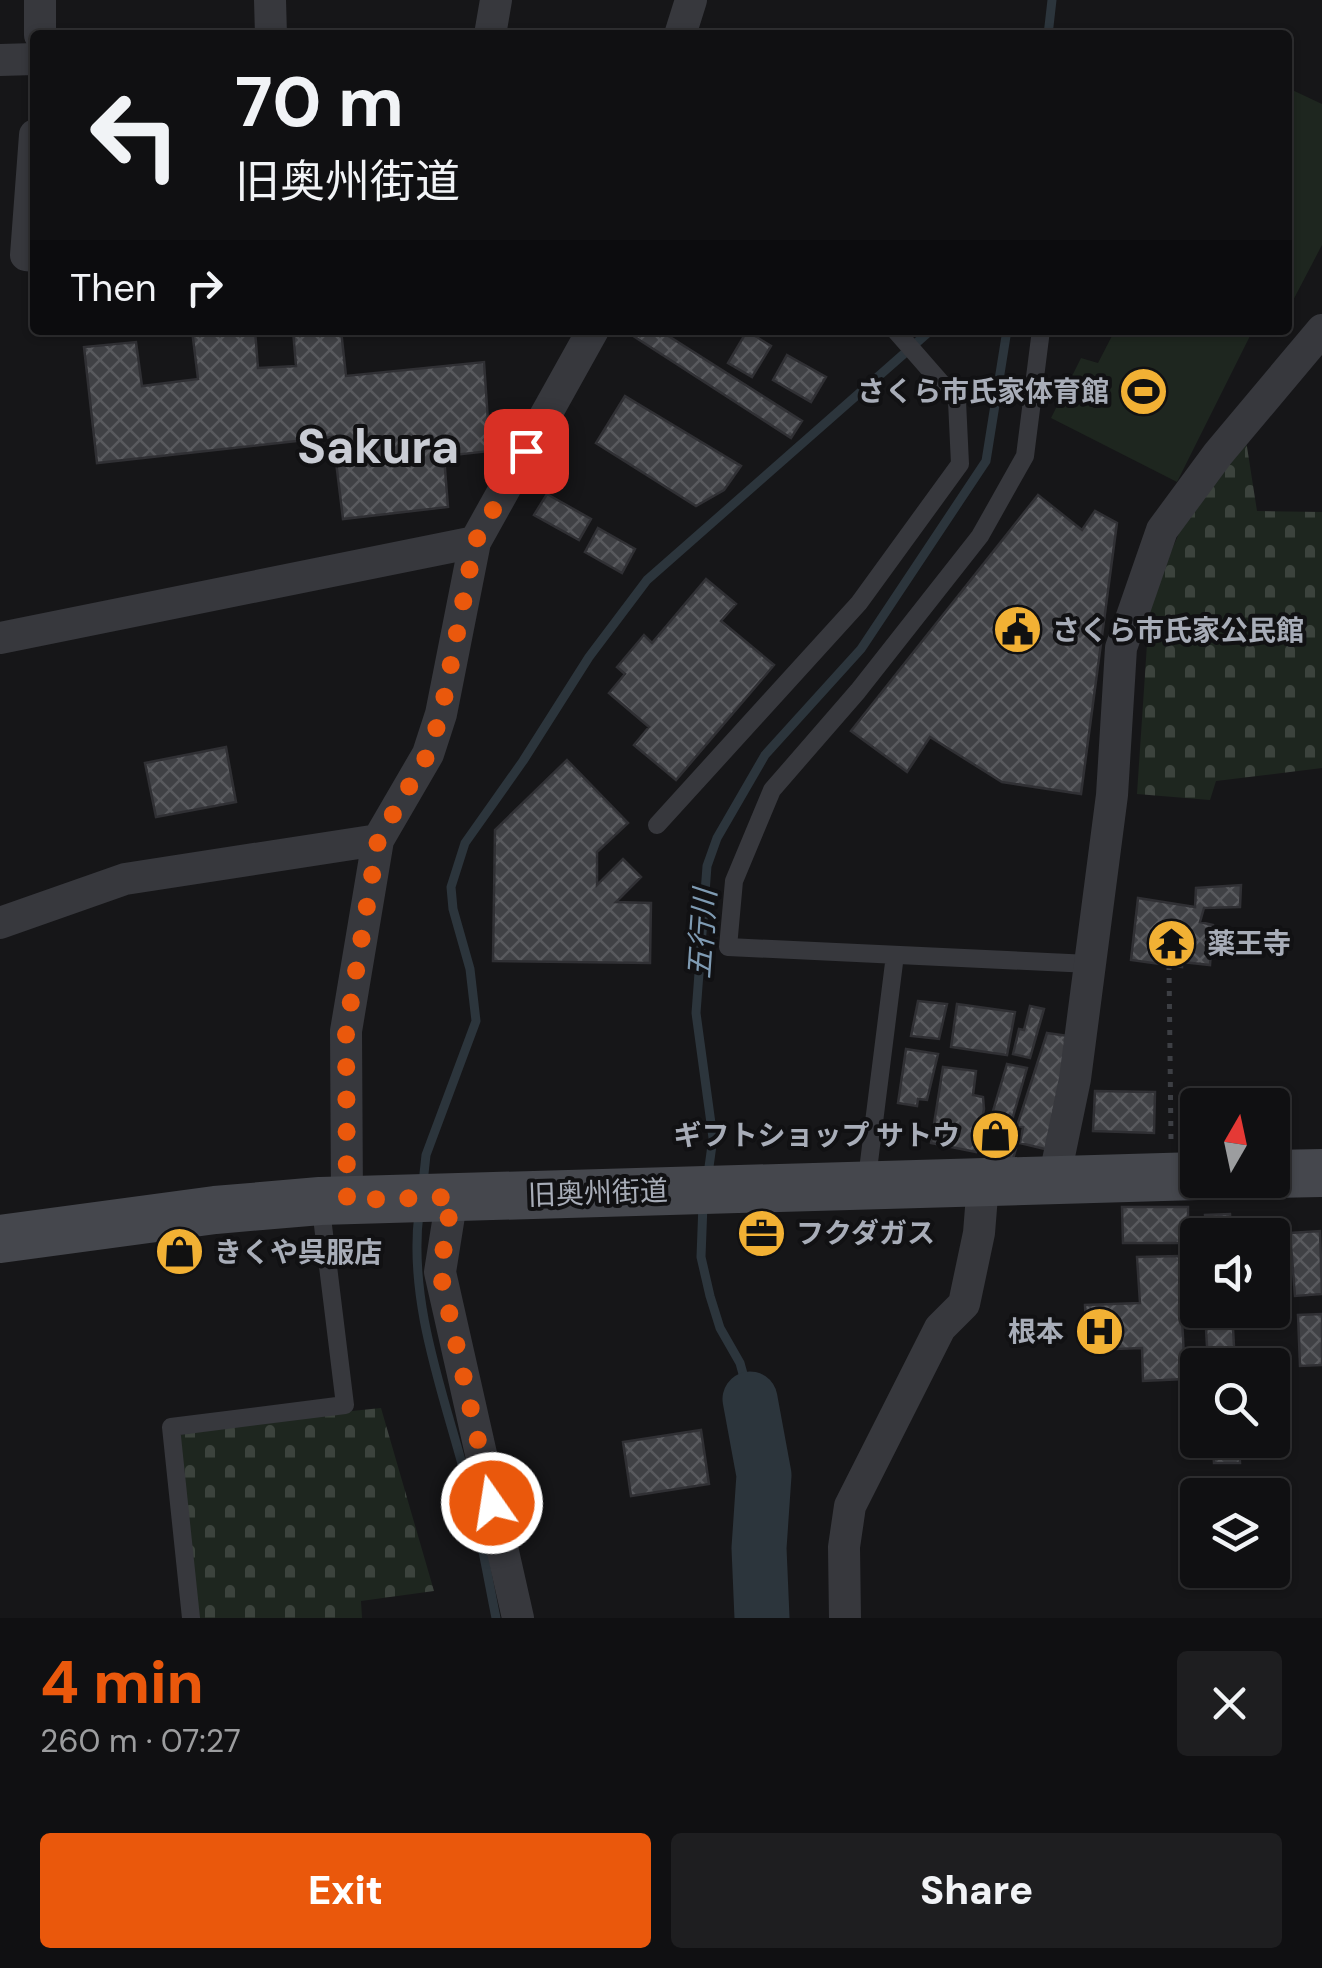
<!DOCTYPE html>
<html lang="en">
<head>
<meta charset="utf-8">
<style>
  :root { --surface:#101012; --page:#1e1e20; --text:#f1f3f6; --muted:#9c9d9f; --line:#303032; --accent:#ea580c }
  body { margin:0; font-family:"DM Sans","Noto Sans JP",sans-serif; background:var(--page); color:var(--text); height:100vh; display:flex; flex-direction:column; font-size:38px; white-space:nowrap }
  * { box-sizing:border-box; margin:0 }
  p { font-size:32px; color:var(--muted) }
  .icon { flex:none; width:55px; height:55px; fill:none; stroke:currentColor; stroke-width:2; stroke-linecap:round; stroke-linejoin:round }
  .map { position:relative; height:1618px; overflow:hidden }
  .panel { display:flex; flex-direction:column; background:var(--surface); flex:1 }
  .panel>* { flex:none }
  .guide { position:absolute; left:30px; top:30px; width:1262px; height:305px; border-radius:10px; box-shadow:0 2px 8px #0004,0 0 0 2px var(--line); background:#101012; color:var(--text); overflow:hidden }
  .needle { width:65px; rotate:9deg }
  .buttons { position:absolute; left:1180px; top:1088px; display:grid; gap:20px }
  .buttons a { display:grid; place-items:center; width:110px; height:110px; border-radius:10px; background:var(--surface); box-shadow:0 2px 8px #0004,0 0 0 2px var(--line); font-size:50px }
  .pin { position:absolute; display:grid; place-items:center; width:85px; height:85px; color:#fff; margin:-42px; border-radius:20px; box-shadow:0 5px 15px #0006 }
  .me { position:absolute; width:110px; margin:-55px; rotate:347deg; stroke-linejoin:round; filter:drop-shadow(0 0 8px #0008) }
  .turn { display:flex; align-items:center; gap:35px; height:210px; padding:0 40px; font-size:45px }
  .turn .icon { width:130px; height:130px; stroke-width:2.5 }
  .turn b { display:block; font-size:70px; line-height:85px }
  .then { display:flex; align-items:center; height:95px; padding:0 40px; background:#0003; gap:20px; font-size:38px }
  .round { display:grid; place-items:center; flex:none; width:105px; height:105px; border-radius:10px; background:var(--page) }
  .summary { display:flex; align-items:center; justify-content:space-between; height:170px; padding:0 40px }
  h1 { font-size:60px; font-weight:800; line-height:75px; color:var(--accent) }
  .primary-button { display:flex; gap:20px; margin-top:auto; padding:20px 40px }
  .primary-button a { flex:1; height:115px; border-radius:10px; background:var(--accent); color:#fff; font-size:40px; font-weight:800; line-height:115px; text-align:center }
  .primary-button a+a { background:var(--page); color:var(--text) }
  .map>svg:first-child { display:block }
</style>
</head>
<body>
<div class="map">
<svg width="1322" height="1618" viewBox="0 0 1322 1618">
  <defs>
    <pattern id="cemetery-stones" width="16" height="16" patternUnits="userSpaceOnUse" patternTransform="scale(2.5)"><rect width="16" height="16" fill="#1e261f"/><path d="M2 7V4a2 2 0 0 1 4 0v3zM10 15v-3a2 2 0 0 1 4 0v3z" fill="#3c433d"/></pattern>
    <pattern id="building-cross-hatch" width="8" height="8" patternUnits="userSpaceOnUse" patternTransform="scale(2.5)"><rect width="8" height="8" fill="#404145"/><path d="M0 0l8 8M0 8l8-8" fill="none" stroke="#595a5e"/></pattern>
  </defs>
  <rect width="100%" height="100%" fill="#161618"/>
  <path fill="#1e261f" d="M1288,88l34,16v141l-34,65z
    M1115,330h138l-76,152 -126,-64 30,-60 17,5z"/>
  <path fill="url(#cemetery-stones)" d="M1245,434l12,77 65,1v256l-106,13 -6,19 -73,-6 13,-195 42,-95z
    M381,1408l53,183 -73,10 1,17h-163l-20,-183 86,-15z"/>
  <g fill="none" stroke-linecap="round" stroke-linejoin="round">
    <path stroke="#2c353c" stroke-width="9" d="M1048,35l4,-35
      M708,1174l5,-36 -17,-125 11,-147 10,-28 48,-83 96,-106 125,-188 21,-131
      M423,1183l3,-28 50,-134 -6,-52 -17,-60 -2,-22 14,-44 58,-82 66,-104 58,-77 284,-250
      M703,1204l-2,53 9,39 10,32 20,35 10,36
      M419,1213c-12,95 30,194 52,285 10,39 17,80 25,120"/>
    <path stroke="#2c353c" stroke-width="55" d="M750,1399l14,76 -5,73 3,70"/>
  </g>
  <path fill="url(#building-cross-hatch)" stroke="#303034" stroke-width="2.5" d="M192,330h63l3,38 38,-2 -3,-36h48l5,46 138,-14 6,89 -46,5 4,51 -105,12 -10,-82 -236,26 -13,-116 52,-5 6,44 56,-7z
    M624,330h35l143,91 -11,17z
    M747,331l24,15 -19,31 -24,-14z
    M787,355l39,22 -15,25 -38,-22z
    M625,396l116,70 -17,24 -28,16 -100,-63z
    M547,494l44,25 -12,21 -45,-25z
    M1038,495l44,35 13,-19 22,12 -36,271 -79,-12 -72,-45 -23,35 -56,-41z
    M598,528l37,21 -13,24 -37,-21z
    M706,579l30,25 -15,17 53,44 -98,115 -42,-35 15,-18 -40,-34 16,-19 -8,-7 27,-32 8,8z
    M226,747l10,55 -80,15 -11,-54z
    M567,760l61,63 -31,29v33l26,-26 18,18 -25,25 35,1 -1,60 -157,-2 2,-131z
    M1241,885l-1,22 -36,1 -4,14 13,3 -3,40 -28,-3v5l-51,-7 7,-62 57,9 1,-19z
    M918,1001l29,3 -8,35 -28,-3z
    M957,1004l58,8 -8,43 -56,-8z
    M1030,1006l14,3 -14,49 -17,-4 6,-25 5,1z
    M1047,1033l29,4 -27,113 -29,-7 3,-16 -6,-1z
    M906,1049l32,5 -11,46 -9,-1 -1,7 -19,-3z
    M1007,1064l20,4 -19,66 11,4 -6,21 -31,-11z
    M943,1067l33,4 -3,24 10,2 1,12 -8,43 -45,-9z
    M1095,1091l60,1 -1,41 -61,-2z
    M1122,1207h66v36h-65z
    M1230,1214l1,21h-25l-1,-20z
    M1320,1231l2,63 -27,2 -5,-63z
    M1179,1256l6,123 -42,2 -1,-33 -55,2 -2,-45 55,-2 -3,-46z
    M1205,1310h27l3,55h-27z
    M1322,1314v51l-22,1 -2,-51z
    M701,1430l8,54 -78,12 -8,-54z
    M1212,1440h27l1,23h-26z"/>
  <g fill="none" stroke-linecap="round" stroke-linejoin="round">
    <path stroke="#3d3f44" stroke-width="5" stroke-dasharray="5 8" stroke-linecap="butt" d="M1169,965l2,175"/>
    <path stroke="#37383d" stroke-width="18" d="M1041,330l-16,126 -45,80 -122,155 -86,99 -38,91 -6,66 362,17
      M657,825l202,-222 101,-139 -3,-63 -62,-71
      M866,1186l29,-231
      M191,1618l-20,-191 174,-22 -25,-204"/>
    <path stroke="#37383d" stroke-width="32" d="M40,0v35
      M270,0l1,35
      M490,35l6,-35
      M680,35l11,-35
      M0,60l35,-1
      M35,135l-9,120 9,1
      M0,638l475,-96
      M0,923l125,-44 253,-39
      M1054,1180l21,-101 37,-284 9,-147 41,-118 56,-76 104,-124
      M452,1197l-12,75 78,346
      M347,1200l-1,-169 32,-191 50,-86 13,-40 34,-172 118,-212
      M845,1618l-1,-71 6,-41 90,-178 24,-24 15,-71 4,-50"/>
    <path stroke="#45474d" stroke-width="48" d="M1272,1174l50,-1
      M0,1239l215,-29 105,-9 878,-25"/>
  </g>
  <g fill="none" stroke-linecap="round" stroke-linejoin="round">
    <path stroke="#ea580c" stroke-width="18" stroke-dasharray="0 32.4" d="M492,1503l-52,-231 12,-75 -105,3 -1,-169 32,-191 50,-86 13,-40 34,-172 51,-91"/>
  </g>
  <defs>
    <symbol id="stadium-disc" viewBox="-11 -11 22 22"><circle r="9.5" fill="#f2b134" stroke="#111113"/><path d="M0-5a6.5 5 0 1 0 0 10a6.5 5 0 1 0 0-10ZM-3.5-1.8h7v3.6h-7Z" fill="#111"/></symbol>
    <symbol id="civic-disc" viewBox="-11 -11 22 22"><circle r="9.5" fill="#f2b134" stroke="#111113"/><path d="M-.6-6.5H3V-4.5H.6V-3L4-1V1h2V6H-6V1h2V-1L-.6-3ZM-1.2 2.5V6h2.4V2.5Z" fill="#111"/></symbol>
    <symbol id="temple-disc" viewBox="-11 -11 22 22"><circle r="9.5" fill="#f2b134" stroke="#111113"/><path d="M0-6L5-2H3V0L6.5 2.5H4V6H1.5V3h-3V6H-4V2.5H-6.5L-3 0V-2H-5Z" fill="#111"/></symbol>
    <symbol id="shop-disc" viewBox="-11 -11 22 22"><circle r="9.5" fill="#f2b134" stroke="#111113"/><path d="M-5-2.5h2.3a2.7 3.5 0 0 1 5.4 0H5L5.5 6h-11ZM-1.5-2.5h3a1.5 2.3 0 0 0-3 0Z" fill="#111"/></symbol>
    <symbol id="office-disc" viewBox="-11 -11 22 22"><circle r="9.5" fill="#f2b134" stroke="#111113"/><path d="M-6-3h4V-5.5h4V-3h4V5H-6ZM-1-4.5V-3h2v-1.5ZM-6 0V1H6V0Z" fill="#111"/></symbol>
    <symbol id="hospital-disc" viewBox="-11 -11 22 22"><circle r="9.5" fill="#f2b134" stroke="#111113"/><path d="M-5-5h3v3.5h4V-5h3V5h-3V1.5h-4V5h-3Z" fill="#111"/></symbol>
  </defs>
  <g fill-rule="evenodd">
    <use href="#stadium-disc" x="1116" y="364" width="55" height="55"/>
    <use href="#civic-disc" x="990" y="602" width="55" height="55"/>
    <use href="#temple-disc" x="1144" y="916" width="55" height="55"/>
    <use href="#shop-disc" x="968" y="1108" width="55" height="55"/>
    <use href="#office-disc" x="734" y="1206" width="55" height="55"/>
    <use href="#shop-disc" x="152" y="1224" width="55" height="55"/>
    <use href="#hospital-disc" x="1072" y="1304" width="55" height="55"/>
  </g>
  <g text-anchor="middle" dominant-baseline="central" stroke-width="8" stroke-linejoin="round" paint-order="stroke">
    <g font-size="28" font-weight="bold" fill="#a8adb8" stroke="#111113" text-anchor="start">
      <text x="1109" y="391" text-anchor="end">さくら市氏家体育館</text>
      <text x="1052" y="630">さくら市氏家公民館</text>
      <text x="1207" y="943">薬王寺</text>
      <text x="960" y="1135" text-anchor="end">ギフトショップ サトウ</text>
      <text x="796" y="1233">フクダガス</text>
      <text x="214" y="1252">きくや呉服店</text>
      <text x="1064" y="1331" text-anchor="end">根本</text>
    </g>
    <g font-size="28" fill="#a8adb8" stroke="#111113">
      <text transform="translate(598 1193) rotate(-2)">旧奥州街道</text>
    </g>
    <g font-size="30" font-style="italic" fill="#7f9bb3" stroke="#111113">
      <text transform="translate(702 934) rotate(-86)">五行川</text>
    </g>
    <g font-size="48" font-weight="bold" fill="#c9ccd4" stroke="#111113">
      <text x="378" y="446">Sakura</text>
    </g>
  </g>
</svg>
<div class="buttons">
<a><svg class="needle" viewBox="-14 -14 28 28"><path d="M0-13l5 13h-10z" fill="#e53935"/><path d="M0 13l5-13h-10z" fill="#9c9d9f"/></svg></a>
<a><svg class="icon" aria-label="sound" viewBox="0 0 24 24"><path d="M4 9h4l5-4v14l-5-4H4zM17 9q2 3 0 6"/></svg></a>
<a><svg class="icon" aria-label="search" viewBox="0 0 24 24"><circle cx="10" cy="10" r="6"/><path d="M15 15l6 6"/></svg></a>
<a><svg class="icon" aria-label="layers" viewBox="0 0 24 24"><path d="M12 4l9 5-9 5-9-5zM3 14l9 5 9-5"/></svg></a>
</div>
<div class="pin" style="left:526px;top:451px;background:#d93025"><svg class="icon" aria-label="arrive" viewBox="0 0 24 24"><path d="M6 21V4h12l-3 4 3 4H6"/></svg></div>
<svg class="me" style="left:492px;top:1503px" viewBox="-20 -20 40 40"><circle r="17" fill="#ea580c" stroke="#fff" stroke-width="3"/><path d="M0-11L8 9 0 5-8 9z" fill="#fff"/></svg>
<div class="guide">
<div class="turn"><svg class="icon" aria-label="left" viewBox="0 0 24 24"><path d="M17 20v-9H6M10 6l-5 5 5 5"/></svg><div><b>70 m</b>旧奥州街道</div></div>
<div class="then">Then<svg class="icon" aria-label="right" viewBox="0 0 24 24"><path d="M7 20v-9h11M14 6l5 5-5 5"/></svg></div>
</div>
</div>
<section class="panel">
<div class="summary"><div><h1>4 min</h1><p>260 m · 07:27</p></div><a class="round"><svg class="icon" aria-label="close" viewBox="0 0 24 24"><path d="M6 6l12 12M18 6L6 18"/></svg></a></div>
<div class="primary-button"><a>Exit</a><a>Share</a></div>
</section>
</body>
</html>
